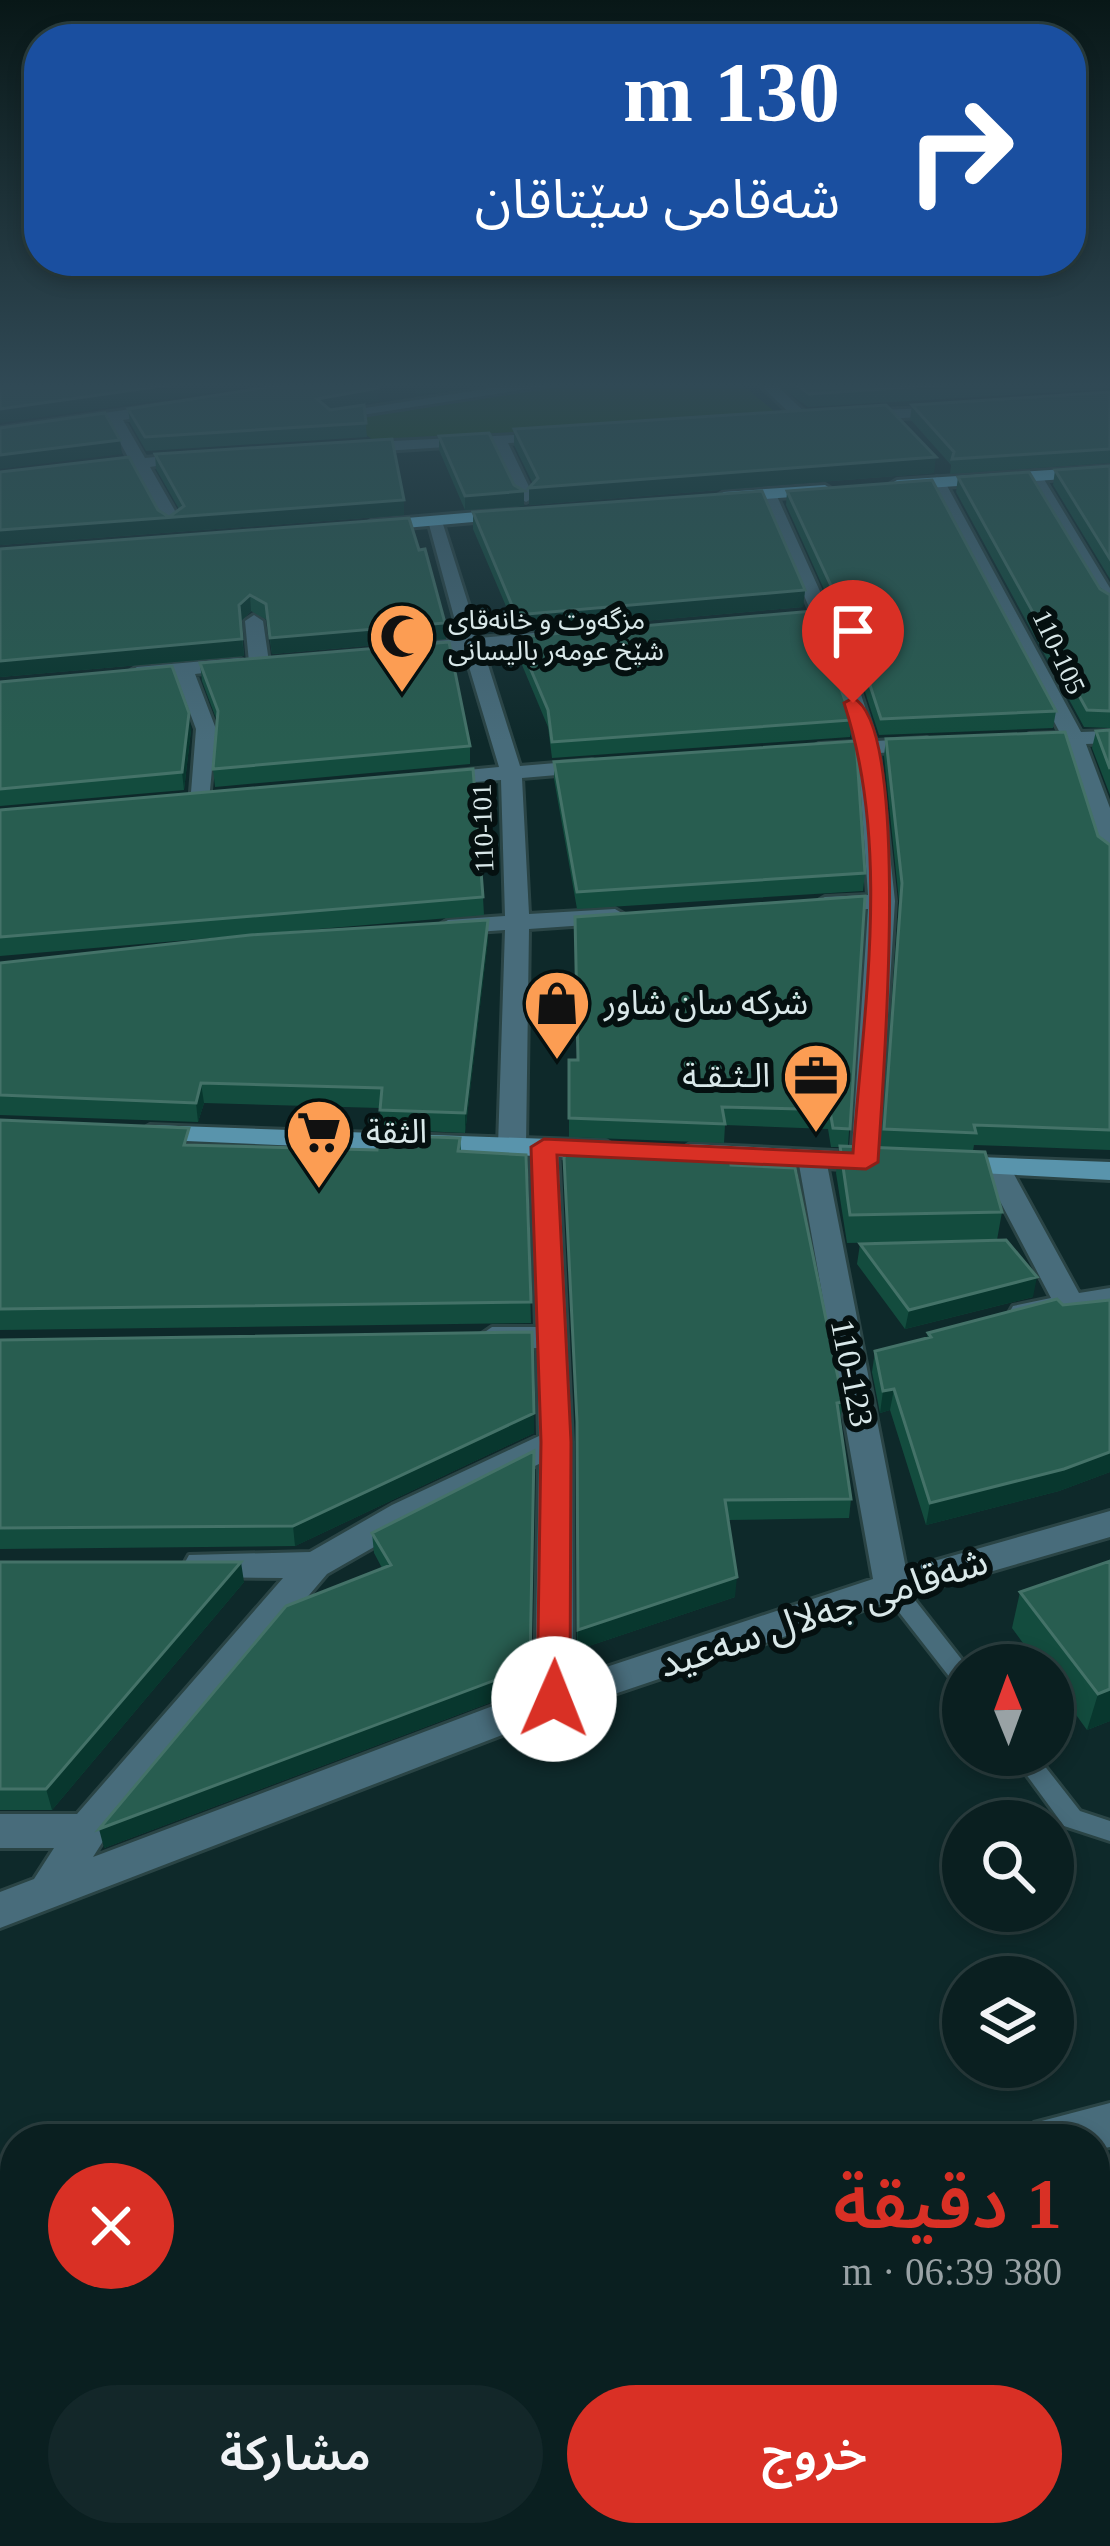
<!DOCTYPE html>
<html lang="ar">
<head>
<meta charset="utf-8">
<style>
  :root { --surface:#0a1f20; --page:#132729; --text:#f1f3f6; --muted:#99a2a5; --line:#2a3d3e; --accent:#d93025 }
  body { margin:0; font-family:"Times New Roman","Noto Sans Arabic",serif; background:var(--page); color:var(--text); direction:rtl; height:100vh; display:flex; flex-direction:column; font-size:45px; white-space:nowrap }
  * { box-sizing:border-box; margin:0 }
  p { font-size:39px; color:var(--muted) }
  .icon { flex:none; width:66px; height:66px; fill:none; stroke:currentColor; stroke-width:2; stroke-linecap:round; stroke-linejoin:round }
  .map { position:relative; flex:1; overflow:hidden; direction:ltr }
  .details { position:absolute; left:0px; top:2124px; width:1110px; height:423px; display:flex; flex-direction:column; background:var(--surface); border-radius:48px 48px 0 0; box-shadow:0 6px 18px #0003,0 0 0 3px var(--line); direction:rtl }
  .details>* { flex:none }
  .guide { position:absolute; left:24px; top:24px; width:1062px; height:252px; border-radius:48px; box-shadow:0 6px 18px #0003,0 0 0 3px var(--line); direction:rtl; background:#1a4fa0; color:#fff; overflow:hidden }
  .needle { width:78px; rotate:359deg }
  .controls { position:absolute; left:942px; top:1644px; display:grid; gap:24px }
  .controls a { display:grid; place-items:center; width:132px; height:132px; border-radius:50%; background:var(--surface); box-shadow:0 6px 18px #0003,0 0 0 3px var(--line); font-size:60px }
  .pin { position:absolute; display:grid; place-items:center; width:102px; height:102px; color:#fff; margin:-123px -51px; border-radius:50% 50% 50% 0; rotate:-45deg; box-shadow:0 0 12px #0007 }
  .pin .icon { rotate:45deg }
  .me { position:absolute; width:132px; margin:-66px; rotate:1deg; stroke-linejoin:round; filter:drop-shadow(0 0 9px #0008) }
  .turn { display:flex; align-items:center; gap:42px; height:252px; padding:0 48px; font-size:54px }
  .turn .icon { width:156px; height:156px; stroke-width:2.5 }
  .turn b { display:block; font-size:84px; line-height:102px }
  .round { display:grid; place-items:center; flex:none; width:126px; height:126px; border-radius:63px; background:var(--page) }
  .head { display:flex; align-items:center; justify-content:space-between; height:204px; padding:0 48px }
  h1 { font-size:72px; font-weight:600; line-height:90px; color:var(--accent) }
  .cta { display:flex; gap:24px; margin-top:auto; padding:24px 48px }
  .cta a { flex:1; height:138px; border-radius:72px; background:var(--accent); color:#fff; font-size:48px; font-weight:600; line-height:138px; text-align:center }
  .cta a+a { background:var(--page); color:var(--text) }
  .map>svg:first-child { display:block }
</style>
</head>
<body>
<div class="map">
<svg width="1110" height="2546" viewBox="0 0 1110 2546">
  <rect width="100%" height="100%" fill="#0e292a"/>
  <path fill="#184c12" d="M576,384h165l38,31 -404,27 -30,-25z"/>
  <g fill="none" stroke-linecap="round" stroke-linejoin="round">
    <defs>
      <path id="lane" d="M892,1579l8,2 66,84h-3v22l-8,-3 -71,-91 -3,-6 3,-6z
        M1012,1755h24l44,56 30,10v20l-46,-15z"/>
      <path id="street" d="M517,384h42l-229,36 -8,-5z
        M759,384h16l35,33v6h-10z
        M166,404l5,8 -48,8 22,38 52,-5 8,5 -55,9 32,56 -9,5 -9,-5 -30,-55 -39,4 -8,-5 42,-8 -20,-37 -109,16v-10z
        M956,407l-5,8 -96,6 -8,-5 8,-5z
        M556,433v6l-6,2 -42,2 26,54 -8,5 -8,-5 -25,-53 -141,9 -8,-5 8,-5z
        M1034,471l8,5 68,112v21l-9,-6 -75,-127z
        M937,477l8,5 136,250 29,-1v12l-24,1 24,64v52l-11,-7 -33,-108 -37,1 -10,-6 10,-6 31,-1 -131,-251z
        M768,489l8,5 71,157 29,90 51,-3 10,6 -10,6 -48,3 16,148 -16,261 -14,9 -14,-9 17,-253 -43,2 -12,-7 12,-7 43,-2 -10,-141 -39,2 -11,-6 11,-6 37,-2 -28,-91 -68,-157z
        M427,517l15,4 37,117 77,-7 10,6 -10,6 -73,6 37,117 72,-6 11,6 -11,6 -70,6 7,136 86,-5 12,7 -12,7 -86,6 -3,217 -14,8 -14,-8 7,-216 -57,4 -12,-7 12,-7 57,-4 -4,-136 -65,5 -11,-6 11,-6 63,-6 -35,-117 -52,5 -10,-6 10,-6 48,-4z
        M254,615l9,6 6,41 -10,6 -10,-6 -4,-41z
        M239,658l10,6 -3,4 -51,6 21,55 -7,71 -19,5 6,-76 -20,-54 -39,4 -10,-6 10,-6z
        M544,1139l14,8 14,295 1,236 300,-99 -75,-420 4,-6h20l4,6 80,410 204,-58v26l-214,62 -329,111 -567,218v-36l34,-13 20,-31h-54v-34h77l206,-236 -82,-1 -12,-4 -5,-9 5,-9 121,-3 82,-47 147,-69 -2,-88 -45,1 -16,-11 16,-11h44l-6,-180zM539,1464l-4,226 -442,167 21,-33 213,-250 89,-51z
        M996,1158l14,9 69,126 31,-5v20l-86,15 -11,-3 -4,-7 4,-7 38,-8 -69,-131z
        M1110,2103v44l-15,3v-11h-67l6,-16z
        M392,2532h70l-6,14h-70z"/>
      <path id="secondary" d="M150,1125l456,16 14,9 -14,9 -466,-20 -4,-6z
        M690,1144l185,9 14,9 -14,9 -195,-12 -4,-6z
        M953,1156l157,6v18l-167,-9 -4,-6z"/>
      <path id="primary" d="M1110,466v10l-213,14 -8,-5 8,-5z
        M825,485l8,5 -2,4 -107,8 -8,-5 8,-5z
        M514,509l6,1v8l-149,13 -9,-5 9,-5z"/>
    </defs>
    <use href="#lane" stroke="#2a4445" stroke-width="6"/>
    <use href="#street" stroke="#2a4445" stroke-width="6"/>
    <use href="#secondary" stroke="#2a4445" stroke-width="6"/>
    <use href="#primary" stroke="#2a4445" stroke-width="6"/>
    <use href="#lane" fill="#486c7b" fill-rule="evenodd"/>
    <use href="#street" fill="#486c7b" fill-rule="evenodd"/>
    <use href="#secondary" fill="#5994ac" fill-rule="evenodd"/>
    <use href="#primary" fill="#66b3d3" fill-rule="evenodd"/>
  </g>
  <path fill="#134c3e" d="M776,384h334v5l-302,18z
    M1110,392v71l-160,11 1,-9 -41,-46 2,-14z
    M379,401l-49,9 34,-5 3,32 -221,14 -16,-28 -2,-14z
    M514,429l420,44 -405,32 4,-21 -19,-39z
    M439,436l85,70 -59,4 -26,-60z
    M155,454l249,61 -404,30 158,-35 11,7 10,-8 -23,-40z
    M1110,466v113l-57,-94 2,-15z
    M958,477l152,118v133l-26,-1 -128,-235z
    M787,491l269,220 -3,17 -174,7 -28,-86 -65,-144z
    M473,512l332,78 -2,17 -286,25 -44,-103z
    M0,549l445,74 1,16 -174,15 -5,-34 -16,-9 -10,10 3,35 -244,21z
    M517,637l335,83 -2,17 -298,21 -4,-31 -31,-74z
    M200,663l270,83v18l-255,23 -2,-18 4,-48 -15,-40z
    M0,682l191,48 -7,60 -184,16z
    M1110,730v65l-18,-47 4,-17z
    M886,739l212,97 12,9v305l-136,-5 -1,6 29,61 -5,28 -150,3 -11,-70 3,-26h-8l-3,-18 -103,-4 -1,18 -155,-6v-77h9l287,-164 -17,250 33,2 18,-247 -15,-145z
    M554,762l311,111 -2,18 -286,18 -23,-130z
    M0,810l483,87 1,18 -484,41z
    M488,939l-23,194 -84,-4 -1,-21 -176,-5 -6,19 -198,-7v-152z
    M0,1120l191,25 186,5 83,-12 1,13 65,4 5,168 -531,7z
    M564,1158l167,7 112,237 -3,20 11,77 -2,19 -121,2 7,77 -158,53v-208z
    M860,1244l173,53 -128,32 -48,-65z
    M1110,1300v172l-51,19 -133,34 -36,-115 -10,3 -8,-41 3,-21 52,-13 1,-5 135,-28z
    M0,1340l534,93 -239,113 -295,3z
    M372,1533l159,154 -427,161 278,-280 -8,-15z
    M1110,1561v160l-23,9 -34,-47v-18h-14l-27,-37 8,-36z
    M0,1562l244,20 -192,228h-52z"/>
  <path fill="#08372e" d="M176,384h98l-274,39v-14z
    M416,384h85l-85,11z
    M378,388l1,13 -61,11 -1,-13z
    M120,440l2,14 -122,15v-14z
    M936,457l-2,16 -405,32v-17z
    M524,491v15l-59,4v-14z
    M404,500v15l-404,30v-15z
    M805,590l-2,17 -286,25 -1,-17z
    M250,595l1,16 -10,10 -2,-16z
    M445,623l1,16 -174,15 -2,-16z
    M242,639l2,17 -244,21v-16z
    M189,713l2,17 -7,60 -2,-18z
    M488,920v19l-23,194v-20z
    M201,1083l3,20 -6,19 -2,-19z
    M1037,1277l-4,20 -128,32 4,-19z
    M894,1389l-4,21 -10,3 3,-22z
    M534,1413v20l-239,113 -2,-20z
    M534,1451l-3,236 -427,161 -5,-19z
    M1110,1452v20l-51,19 -133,34 4,-22z
    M241,1562l3,20 -192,228 -6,-21z
    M737,1577l-2,20 -158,53 1,-20z
    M1110,1689v32l-23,9 11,-36z"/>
  <path fill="#285d50" stroke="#447268" stroke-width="3" d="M0,384h176l-176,25z
    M288,384h89l1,4 -61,11 13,11 34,-5 2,18 -221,14 -17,-28z
    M796,384h161l-148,10z
    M1110,392v57l-158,10 2,-7 -42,-47z
    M886,405l50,52 -407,31 9,-10 -24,-49z
    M105,413l15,27 -120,15v-27z
    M489,433l25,52 10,6 -59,5 -26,-60z
    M392,439l12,61 -404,30v-58l129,-15 29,53 11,7 15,-11 -29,-52z
    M1110,466v93l-55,-89z
    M1029,472l71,117 10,6v116l-23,-1 -129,-233z
    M932,480l124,231 -175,8 -28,-86 -66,-142z
    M762,491l43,99 -289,25 -43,-103z
    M409,518l10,32 6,-1 20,74 -175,15 -4,-34 -16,-9 -11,10 3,34 -242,22v-112z
    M813,611l39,109 -300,22 -4,-32 -31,-73z
    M449,642l21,104 -257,23 5,-58 -18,-48z
    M172,666l17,47 -7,59 -182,17v-107z
    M1110,730v39l-14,-38z
    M1065,732l33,104 12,9v285l-136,-5 2,8 -92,-4 18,-246 -16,-144z
    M856,741l9,132 -288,19 -23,-130z
    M473,769l10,128 -483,40v-127z
    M865,896l-15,233 -17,-1 -3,-17 -29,-2 -79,-2 3,17 -156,-6v-58h9l-3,-143z
    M488,920l-23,193 -85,-3 2,-22 -181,-5 -5,20 -196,-8v-132l250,-28z
    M0,1120l189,8 -5,17 193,5 1,-15 82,3 -2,13 68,4 5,147 -531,7z
    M568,1144l161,6 2,15 64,3 48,234 -6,1 14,96 -126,1 12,77 -159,53 -1,-208 -13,-264z
    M840,1146l145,6 17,60 -152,3z
    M1006,1240l31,37 -128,33 -49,-66z
    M1057,1299l6,6 47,-5v152l-46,17 -134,34 -36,-114 -11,2 -8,-40 56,-14 -3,-4z
    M532,1332l2,81 -241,113 -293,2v-188z
    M534,1451l-4,216 -431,162 187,-223 105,-41 -19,-32z
    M1110,1561v128l-12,5 -78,-102z
    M0,1562h241l-195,227h-46z
    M1095,2225l15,4v225l-12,92h-572l21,-14h548z"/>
  <linearGradient id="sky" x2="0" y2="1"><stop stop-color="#081717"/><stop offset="0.52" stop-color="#304955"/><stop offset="1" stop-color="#304955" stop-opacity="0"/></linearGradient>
  <rect width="1110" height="741" fill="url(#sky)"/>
  <path fill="#d93025" stroke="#8d1f18" stroke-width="3" d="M853,698c60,28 29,395 25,464l-12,7 -309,-14 14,287 -1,257 -4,10h-25l-4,-10 4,-257 -10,-295 13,-8 309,14c11,-147 38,-307 -9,-450z"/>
  <defs>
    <symbol id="mosque-pin" viewBox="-11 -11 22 30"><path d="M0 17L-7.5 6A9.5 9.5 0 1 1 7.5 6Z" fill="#fc9d53" stroke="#051010"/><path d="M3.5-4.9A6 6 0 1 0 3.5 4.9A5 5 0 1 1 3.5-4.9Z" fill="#111"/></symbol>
    <symbol id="shop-pin" viewBox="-11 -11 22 30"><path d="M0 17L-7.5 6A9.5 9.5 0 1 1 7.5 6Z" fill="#fc9d53" stroke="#051010"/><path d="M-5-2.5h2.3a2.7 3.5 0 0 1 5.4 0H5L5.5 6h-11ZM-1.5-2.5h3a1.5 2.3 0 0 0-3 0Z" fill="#111"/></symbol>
    <symbol id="office-pin" viewBox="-11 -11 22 30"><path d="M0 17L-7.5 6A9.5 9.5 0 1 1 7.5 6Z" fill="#fc9d53" stroke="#051010"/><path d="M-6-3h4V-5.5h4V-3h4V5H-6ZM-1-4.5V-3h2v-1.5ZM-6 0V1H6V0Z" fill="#111"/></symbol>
    <symbol id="supermarket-pin" viewBox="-11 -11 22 30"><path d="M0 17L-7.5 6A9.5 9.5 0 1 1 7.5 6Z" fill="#fc9d53" stroke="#051010"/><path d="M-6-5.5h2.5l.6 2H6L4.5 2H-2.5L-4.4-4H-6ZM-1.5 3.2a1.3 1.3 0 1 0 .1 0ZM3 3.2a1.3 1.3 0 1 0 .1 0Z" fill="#111"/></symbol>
  </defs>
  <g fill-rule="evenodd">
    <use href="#mosque-pin" x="364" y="598" width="76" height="104"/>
    <use href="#shop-pin" x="519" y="965" width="76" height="104"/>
    <use href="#office-pin" x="778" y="1038" width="76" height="104"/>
    <use href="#supermarket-pin" x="281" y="1094" width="76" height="104"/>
  </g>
  <g text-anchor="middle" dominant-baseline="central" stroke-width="12" stroke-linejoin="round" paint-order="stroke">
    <g font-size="27" fill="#d9e8e9" stroke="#051010" text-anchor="start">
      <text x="448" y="620">مزگەوت و خانەقای<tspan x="448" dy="31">شێخ عومەر بالیسانی</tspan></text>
    </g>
    <g font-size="27" fill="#d9e8e9" stroke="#051010">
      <text transform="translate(1059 652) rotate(65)">110-105</text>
      <text transform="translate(483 828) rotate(-92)">110-101</text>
    </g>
    <g font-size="33" fill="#d9e8e9" stroke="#051010" text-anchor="start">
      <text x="604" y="1003">شرکە سان شاور</text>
      <text x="770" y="1076" text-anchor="end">الـثـقـة</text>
      <text x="366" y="1132">الثقة</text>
    </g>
    <g font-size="33" fill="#d9e8e9" stroke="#051010">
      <text transform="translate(852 1373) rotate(79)">110-123</text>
    </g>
    <g font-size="39" fill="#d9e8e9" stroke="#051010">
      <text transform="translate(823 1612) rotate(-18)">شەقامی جەلال سەعید</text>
    </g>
  </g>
</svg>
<div class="controls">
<a><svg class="needle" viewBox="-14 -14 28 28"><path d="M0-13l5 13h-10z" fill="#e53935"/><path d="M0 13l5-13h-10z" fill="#99a2a5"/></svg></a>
<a><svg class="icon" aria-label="search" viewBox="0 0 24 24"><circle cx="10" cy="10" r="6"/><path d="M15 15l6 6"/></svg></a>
<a><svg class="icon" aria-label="layers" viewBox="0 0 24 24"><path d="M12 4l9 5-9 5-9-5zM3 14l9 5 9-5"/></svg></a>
</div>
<div class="pin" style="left:853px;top:703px;background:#d93025"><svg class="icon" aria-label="arrive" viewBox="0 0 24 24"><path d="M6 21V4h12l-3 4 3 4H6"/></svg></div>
<svg class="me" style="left:554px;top:1699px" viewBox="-20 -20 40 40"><circle r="19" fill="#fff"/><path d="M0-13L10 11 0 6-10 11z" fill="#d93025"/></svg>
<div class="guide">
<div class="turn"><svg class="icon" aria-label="right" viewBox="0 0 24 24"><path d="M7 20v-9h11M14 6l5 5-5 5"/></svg><div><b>130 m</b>شەقامی سێتاقان</div></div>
</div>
<section class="details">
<div class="head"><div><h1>1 دقيقة</h1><p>380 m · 06:39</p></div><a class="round" style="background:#d93025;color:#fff"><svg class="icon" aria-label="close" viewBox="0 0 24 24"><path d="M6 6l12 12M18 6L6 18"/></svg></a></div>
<div class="cta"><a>خروج</a><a>مشاركة</a></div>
</section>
</div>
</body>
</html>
